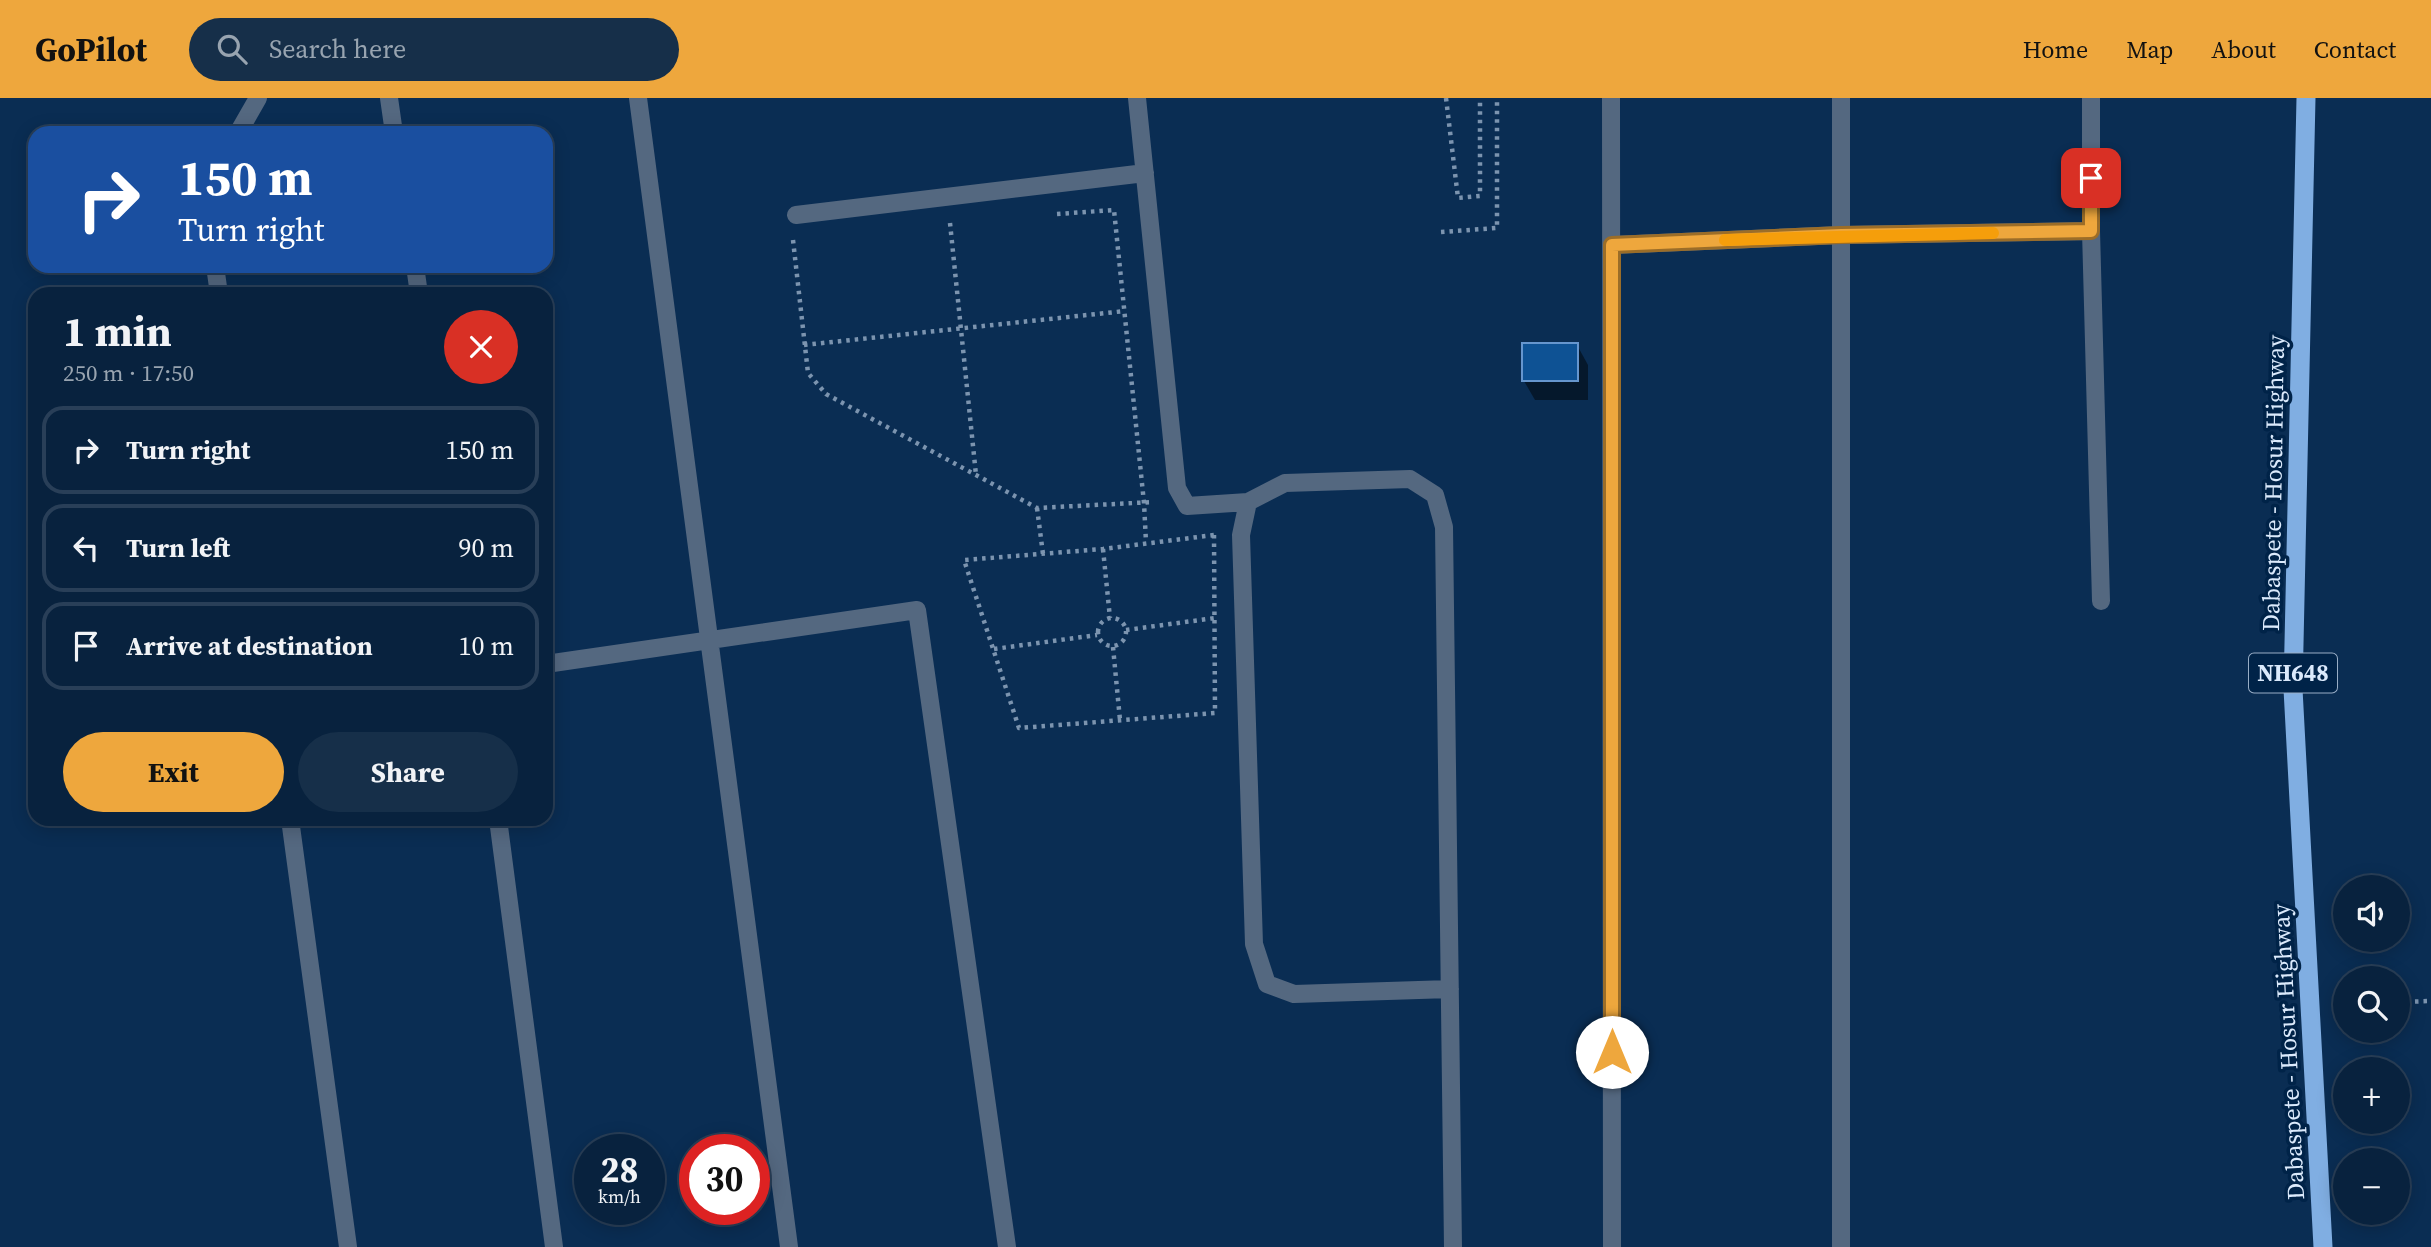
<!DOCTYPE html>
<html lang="en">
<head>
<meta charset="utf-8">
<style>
  :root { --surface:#08223e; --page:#162f49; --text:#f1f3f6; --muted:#98a4b0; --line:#293f58; --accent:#eea73d }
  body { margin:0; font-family:"Source Serif 4",serif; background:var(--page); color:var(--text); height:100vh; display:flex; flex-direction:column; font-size:26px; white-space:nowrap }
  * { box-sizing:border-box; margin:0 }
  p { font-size:23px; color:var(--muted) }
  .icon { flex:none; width:38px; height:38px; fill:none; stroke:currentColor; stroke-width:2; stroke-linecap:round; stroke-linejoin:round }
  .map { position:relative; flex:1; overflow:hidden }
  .details { position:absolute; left:28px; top:189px; width:525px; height:539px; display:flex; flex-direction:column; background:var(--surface); border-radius:21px; box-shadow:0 4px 18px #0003,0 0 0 2px var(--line) }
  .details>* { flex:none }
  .banner { position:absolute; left:28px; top:28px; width:525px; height:147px; border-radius:21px; box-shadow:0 4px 18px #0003,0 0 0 2px var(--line); background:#1a4fa0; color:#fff; overflow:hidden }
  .fabs { position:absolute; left:2333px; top:777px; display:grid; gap:14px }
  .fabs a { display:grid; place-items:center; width:77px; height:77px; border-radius:50%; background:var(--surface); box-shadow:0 4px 18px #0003,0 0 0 2px var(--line); font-size:35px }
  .speed { position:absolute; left:574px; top:1036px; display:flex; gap:14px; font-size:35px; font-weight:700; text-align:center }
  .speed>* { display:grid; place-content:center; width:91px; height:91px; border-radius:50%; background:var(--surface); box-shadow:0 4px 18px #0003,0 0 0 2px var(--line); line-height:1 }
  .speed small { font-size:18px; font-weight:400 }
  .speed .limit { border:10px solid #d22; background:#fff; color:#111 }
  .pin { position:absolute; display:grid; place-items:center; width:60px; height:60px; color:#fff; margin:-30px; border-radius:14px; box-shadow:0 4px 10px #0006 }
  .me { position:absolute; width:77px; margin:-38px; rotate:0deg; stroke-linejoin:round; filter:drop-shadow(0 0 5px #0008) }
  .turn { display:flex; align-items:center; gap:24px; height:147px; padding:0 35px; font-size:32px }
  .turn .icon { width:91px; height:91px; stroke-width:2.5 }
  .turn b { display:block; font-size:49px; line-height:60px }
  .round { display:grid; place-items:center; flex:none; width:74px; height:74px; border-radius:37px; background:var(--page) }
  .overview { display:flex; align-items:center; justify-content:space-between; height:119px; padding:0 35px }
  h1 { font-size:42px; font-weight:700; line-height:52px }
  .cta { display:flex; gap:14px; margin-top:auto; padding:14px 35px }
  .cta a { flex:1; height:80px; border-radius:42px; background:var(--accent); color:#111; font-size:28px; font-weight:700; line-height:80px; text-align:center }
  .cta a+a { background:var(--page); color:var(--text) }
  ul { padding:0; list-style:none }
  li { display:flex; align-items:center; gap:21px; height:88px; margin:0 14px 10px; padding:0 21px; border:4px solid var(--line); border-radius:21px }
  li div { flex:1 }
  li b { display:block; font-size:26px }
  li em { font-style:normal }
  header { display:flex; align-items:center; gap:42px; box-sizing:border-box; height:98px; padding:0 35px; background:var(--accent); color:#111 }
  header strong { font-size:33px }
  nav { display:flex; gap:38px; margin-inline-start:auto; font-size:24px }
  .search { width:490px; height:63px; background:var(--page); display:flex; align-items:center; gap:18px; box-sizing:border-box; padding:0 24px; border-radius:38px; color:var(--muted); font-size:26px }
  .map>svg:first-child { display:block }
</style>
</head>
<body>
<header>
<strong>GoPilot</strong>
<div class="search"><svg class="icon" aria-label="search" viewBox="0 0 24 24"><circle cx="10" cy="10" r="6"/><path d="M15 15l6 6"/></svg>Search here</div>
<nav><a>Home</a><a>Map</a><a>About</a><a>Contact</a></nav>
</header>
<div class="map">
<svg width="2431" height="1149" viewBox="0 0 2431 1149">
  <rect width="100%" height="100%" fill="#0a2d53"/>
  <path fill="#0007" d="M1577,247l11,20v35h-53l-11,-19z"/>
  <path fill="#0e5294" stroke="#6696ce" stroke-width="2" d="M1522,245h56v38h-56z"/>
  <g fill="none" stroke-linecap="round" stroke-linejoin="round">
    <path stroke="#7c94af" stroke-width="4.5" stroke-dasharray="3.5 5" stroke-linecap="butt" d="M1446,0l12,100 22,-2v-98
      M1057,116l57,-4 30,293 2,39
      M950,125l26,252
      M1441,134l56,-4v-130
      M793,142l15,133 18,21 211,114 117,-6
      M804,247l321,-34
      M1037,410l6,46
      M1214,437l1,178 -196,15 -55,-168 139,-11z
      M1103,451l7,69
      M1098 534a14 14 0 1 1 28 0a14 14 0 1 1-28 0Z
      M1126,532l89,-12
      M1113,549l7,73
      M994,551l103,-14
      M2398,904l33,-1"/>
    <path stroke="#546880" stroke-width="18" d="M389,0l5,35
      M638,0l151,1149
      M1137,0l40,390 10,18 61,-4
      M1611,0l1,1149
      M1841,0v1149
      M2091,0v133l10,370
      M238,35l20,-35
      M796,117l349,-42
      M1612,147l229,-10 250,-4
      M215,168l4,28
      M415,168l4,28
      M546,566l371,-54 90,637
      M290,721l58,428
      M498,721l56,428
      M1450,891l-156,5 -27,-10 -13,-40 -13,-409 7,-33 37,-19 125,-4 25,16 9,32 9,720"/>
    <path stroke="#80aee2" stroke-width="19" d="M2306,0l-13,591 30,558"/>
  </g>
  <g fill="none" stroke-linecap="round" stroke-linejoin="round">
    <defs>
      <path id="route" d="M1612,954v-807l229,-10 250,-4v-53"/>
    </defs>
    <use href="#route" stroke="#9b6d28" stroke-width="18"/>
    <use href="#route" stroke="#eea73d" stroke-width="12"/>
    <path stroke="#f59e0b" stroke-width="12" d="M1725,142l268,-7"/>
  </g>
  <g text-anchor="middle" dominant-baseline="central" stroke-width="7" stroke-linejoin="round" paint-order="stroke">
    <rect fill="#002348" stroke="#99aec6" stroke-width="2" x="2249" y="555.5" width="88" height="39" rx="5"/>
    <g font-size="23" font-weight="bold" fill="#dbeafc">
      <text x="2293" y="575">NH648</text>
    </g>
    <g font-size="24" fill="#dbeafc" stroke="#002348">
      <text transform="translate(2273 385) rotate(-89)">Dabaspete - Hosur Highway</text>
      <text transform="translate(2288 954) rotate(-93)">Dabaspete - Hosur Highway</text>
    </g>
  </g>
</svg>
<div class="fabs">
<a><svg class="icon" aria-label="sound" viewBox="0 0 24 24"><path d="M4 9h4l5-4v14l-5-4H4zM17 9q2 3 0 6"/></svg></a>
<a><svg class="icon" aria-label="search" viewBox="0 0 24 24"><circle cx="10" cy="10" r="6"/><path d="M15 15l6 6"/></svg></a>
<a>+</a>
<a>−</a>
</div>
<div class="speed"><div>28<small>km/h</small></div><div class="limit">30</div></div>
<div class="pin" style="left:2091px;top:80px;background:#d93025"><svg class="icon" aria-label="arrive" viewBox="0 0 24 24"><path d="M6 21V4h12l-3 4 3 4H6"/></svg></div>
<svg class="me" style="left:1612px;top:954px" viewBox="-20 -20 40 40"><circle r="19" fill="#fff"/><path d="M0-13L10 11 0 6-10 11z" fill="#eea73d"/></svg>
<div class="banner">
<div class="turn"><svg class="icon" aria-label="right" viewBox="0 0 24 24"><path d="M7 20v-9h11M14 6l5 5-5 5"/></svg><div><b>150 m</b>Turn right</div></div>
</div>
<section class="details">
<div class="overview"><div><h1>1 min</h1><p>250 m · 17:50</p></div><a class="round" style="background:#d93025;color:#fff"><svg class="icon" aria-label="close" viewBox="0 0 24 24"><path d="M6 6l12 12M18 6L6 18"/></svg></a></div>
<ul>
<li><svg class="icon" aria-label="right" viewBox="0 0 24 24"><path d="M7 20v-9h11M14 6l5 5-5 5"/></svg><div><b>Turn right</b></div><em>150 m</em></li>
<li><svg class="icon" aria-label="left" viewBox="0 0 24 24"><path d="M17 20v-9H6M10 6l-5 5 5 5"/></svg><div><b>Turn left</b></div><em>90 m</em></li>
<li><svg class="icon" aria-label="arrive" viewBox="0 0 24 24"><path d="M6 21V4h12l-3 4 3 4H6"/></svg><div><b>Arrive at destination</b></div><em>10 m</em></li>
</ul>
<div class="cta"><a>Exit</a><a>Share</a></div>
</section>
</div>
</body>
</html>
